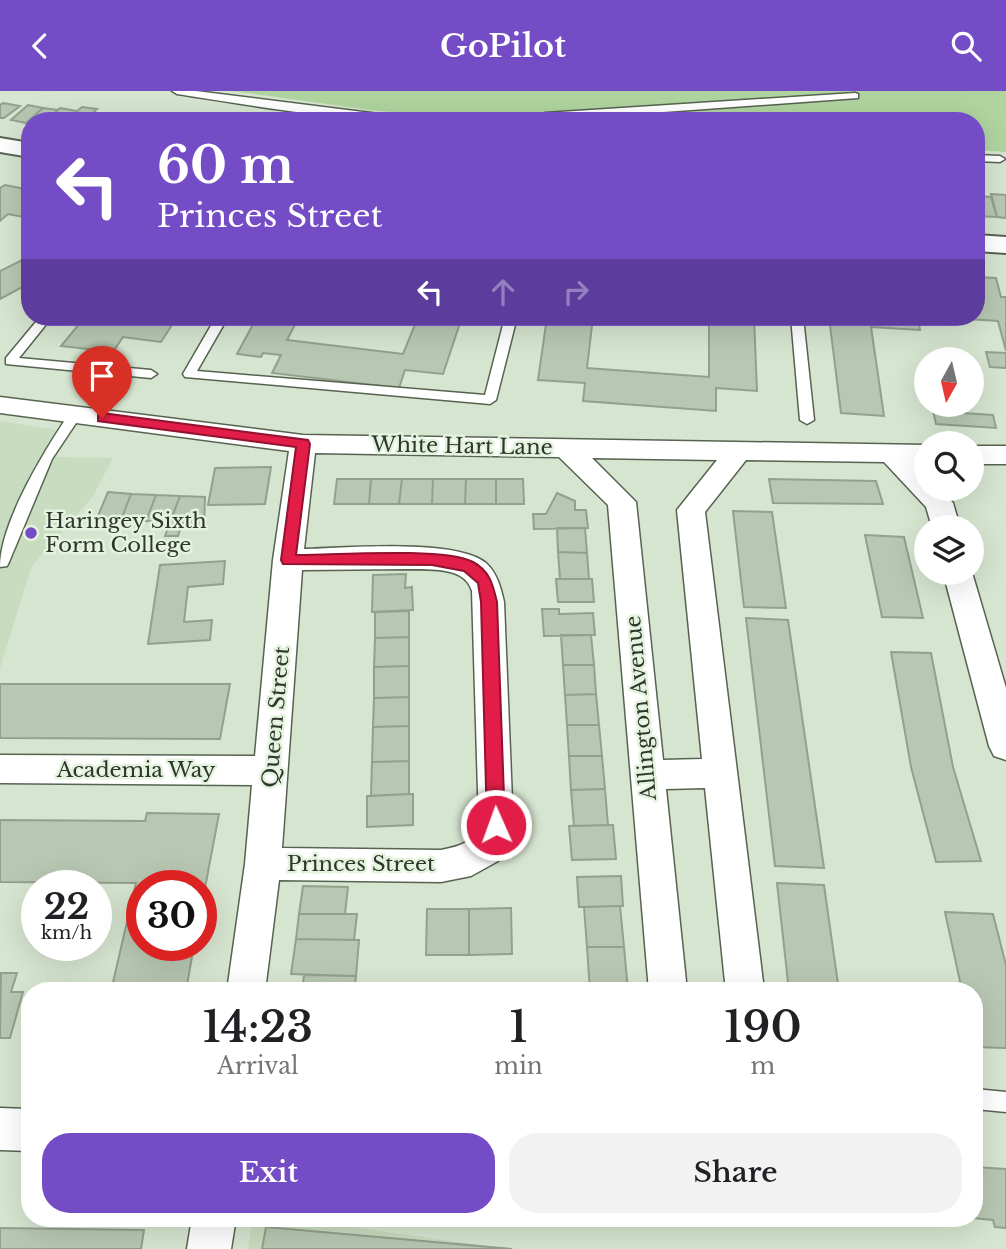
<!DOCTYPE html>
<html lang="en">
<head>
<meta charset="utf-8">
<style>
  :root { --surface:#fff; --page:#f2f2f2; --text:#202124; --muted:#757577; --accent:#744cc5 }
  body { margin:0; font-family:"Libre Baskerville",serif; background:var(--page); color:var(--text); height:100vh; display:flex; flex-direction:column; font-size:26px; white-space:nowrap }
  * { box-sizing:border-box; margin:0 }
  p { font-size:23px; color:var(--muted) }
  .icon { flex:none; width:38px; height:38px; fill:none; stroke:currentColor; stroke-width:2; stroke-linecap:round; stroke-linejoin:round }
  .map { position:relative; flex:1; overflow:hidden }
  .side { position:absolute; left:21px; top:891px; width:962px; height:245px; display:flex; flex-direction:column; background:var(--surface); border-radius:28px; box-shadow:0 7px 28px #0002 }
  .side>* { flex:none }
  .guide { position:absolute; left:21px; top:21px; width:964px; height:214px; border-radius:28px; box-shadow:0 7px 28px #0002; background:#744cc5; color:#fff; overflow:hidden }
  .needle { width:46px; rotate:188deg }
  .fabs { position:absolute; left:914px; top:256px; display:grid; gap:14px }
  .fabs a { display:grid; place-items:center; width:70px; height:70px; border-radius:50%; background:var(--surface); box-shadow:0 7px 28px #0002; font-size:35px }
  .speed { position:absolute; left:21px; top:779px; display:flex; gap:14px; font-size:35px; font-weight:700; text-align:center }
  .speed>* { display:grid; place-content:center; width:91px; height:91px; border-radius:50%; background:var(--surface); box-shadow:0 7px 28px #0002; line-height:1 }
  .speed small { font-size:18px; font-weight:400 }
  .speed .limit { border:10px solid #d22; background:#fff; color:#111 }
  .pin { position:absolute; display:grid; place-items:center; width:60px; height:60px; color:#fff; margin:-72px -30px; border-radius:50% 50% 50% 0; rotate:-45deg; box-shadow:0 0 7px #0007 }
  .pin .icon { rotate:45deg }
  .me { position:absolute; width:77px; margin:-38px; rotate:358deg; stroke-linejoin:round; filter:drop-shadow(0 0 5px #0008) }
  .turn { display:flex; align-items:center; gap:24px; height:147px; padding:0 21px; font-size:32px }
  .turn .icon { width:91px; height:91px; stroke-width:2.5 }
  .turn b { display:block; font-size:49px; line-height:60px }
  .lanes { display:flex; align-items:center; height:66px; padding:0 21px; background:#0003; justify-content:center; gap:35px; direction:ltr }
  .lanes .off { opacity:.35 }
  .eta { display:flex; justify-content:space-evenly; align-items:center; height:119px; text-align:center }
  .eta b { font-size:42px; font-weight:600; line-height:49px }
  .action { display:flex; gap:14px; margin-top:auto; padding:14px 21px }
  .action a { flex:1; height:80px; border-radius:28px; background:var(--accent); color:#fff; font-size:28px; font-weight:600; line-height:80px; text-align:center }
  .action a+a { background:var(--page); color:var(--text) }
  header { display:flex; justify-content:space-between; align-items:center; height:91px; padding:0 21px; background:var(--accent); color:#fff; font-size:32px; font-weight:600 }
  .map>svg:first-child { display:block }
</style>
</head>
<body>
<header><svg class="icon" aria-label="back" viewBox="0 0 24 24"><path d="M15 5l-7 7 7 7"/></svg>GoPilot<svg class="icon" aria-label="search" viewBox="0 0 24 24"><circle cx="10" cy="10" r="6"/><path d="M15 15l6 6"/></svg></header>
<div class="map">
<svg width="1006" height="1158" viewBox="0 0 1006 1158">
  <rect width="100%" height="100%" fill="#d6e5d0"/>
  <path fill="#c8dcc0" d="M0,330l63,10 -10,26 60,1 -21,40 -61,69 -31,102z
    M253,1127h34l222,31h-261z"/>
  <path fill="#afd49f" d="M232,0h774v61l-29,-2 -1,-29h-452l-147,-10z"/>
  <path fill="#b8c7b2" stroke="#92a08c" stroke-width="2" d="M3,12l17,3 -16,12h-4v-13z
    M28,14l15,3 -17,15 -15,-3z
    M82,16l15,2 -13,12h-19z
    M43,17l15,2 -12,11 -20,2z
    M60,17l17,3 -12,10h-19z
    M5,94l25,5 -2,3 2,1v24l-22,-4 -8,7v-33z
    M991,103l15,1v23l-9,-1z
    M976,105l15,1 6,20 -21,-1z
    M30,165v27l-30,16v-28z
    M977,186l19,1 5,19h5v54l-8,-30 -63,-4h41v-22h6z
    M85,226l45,3 2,-3h45l-16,25 -38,-5 -10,15 -52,-6z
    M257,226h42l-12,23 116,14 15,-37h44l-19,57 -38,-4 -6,18 -127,-15 9,-18 -18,-2 -2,4 -24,-3z
    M547,226h46l-6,51 122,9v-60h45l3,74 -41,-3v23l-133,-10 2,-18 -47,-3z
    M829,226h89l2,13 -49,-3 13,89 -43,-3z
    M986,261l20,1v15l-16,-1z
    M933,320l60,4 3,13 -60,-4z
    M271,376l-6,37 -57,1 7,-37z
    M337,388h34l-2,25h-35z
    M371,388h31l-3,25h-30z
    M402,388h31l-1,25h-33z
    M433,388h33l-1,25h-33z
    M466,388h30v25h-31z
    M496,388h27l1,25h-28z
    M769,388l107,2 7,23 -110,-1z
    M108,401l23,2 -10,26 -24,-2z
    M557,402l18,8v9h11l2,18 -54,1 -1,-15h13z
    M131,403l25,1 -10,26 -25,-1z
    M156,404l24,1 -10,26 -24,-1z
    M180,405l25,1 -1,30 -17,-1 1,-3h-6l-4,13h-13z
    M733,420l39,1 14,96 -42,-1z
    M557,437h28l2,25 -29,-1z
    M865,444l39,2 19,81 -41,-1z
    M558,461l29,1 2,26h-29z
    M225,470l-2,23 -35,3 -4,35 28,-2 -2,20 -62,4 12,-79z
    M406,483l-1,14 7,-1 1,23 -41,2 1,-37z
    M556,488h36l2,23h-36z
    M542,518h17v5l34,-1 2,22 -51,1z
    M409,520v26l-34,1v-26z
    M746,527l42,2 36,248 -49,-2z
    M561,544h30l3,30h-31z
    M409,546v29l-35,1 1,-29z
    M891,561l40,1 22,114 28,94 -45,1 -25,-95z
    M563,574h31l2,29 -31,1z
    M409,575v31l-35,1v-31z
    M0,593h230l-10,55 -220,-1z
    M596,603l3,31h-32l-2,-30z
    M409,606v29l-36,1 1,-29z
    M567,634h32l3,31h-33z
    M409,635v35l-37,1 1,-35z
    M569,665h33l3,33 -34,1z
    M409,670v33l-38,2 1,-34z
    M605,698l3,36 -34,1 -3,-36z
    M409,703h4v31l-46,2v-31z
    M147,722l72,1 -18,95v-24h-59v60h52l-8,46h-75l25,-108 -136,-1v-62l145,1z
    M613,734l3,34 -44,1 -3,-34z
    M621,785l2,30 -44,1 -2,-30z
    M777,792l47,2 15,106h-50z
    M303,795l45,1 -3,27h-46z
    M620,815l4,41h-37l-3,-40z
    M511,817l1,46 -43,1v-46z
    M427,818h42v46h-43z
    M945,821l48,2 13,51v83l-31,-1v-56h-13z
    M299,823h58l-3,26 -58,-1z
    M296,848l63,1 -3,36 -65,-2z
    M587,856h37l4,44h-38z
    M1,882h16l-6,19h12l-13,46h-10z
    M304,884l52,1 -2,15h-52z
    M975,1076l31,2v59l-11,-1 -2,-7 -21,-2h3z
    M266,1136l246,22h-250z
    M0,1137l144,2 -3,19h-141z"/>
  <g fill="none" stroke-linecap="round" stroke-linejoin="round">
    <defs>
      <path id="lane" d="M172,0h24l215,27 5,3c-80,0 -160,-15 -239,-27z
        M855,2l3,1v4l-319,23 3,-7 3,-1z
        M976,64l24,1 5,3 -5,3 -24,-1z
        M40,226h12l-33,41 132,12 6,4 -6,4 -145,-14v-6z
        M216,226h12l-31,54 288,24 20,-78h12l-21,83 -6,4 -305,-27 -2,-3z
        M791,226h12l11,103 -7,4 -7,-4z
        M76,319l6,4 -30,45 -43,103 -2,4 -7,1c0,-45 46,-119 71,-156z
        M975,998l31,3v20l-31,-3z"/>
      <path id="street" d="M0,306l303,38 623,10v18h-9l9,9v16h15l12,15 7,24h-28l-6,-20 -42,-45 -138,-2 -41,52 58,470 -3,9h-38l3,-9 -20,-194 -39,1 21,202h-38l-41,-486 -49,-48 -244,-4 -11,96c40,-1 152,-11 182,14 11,10 15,25 18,39l9,223 -15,36 -27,15 -30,6 -162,-2 -14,111h-38l18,-127 7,-79 -252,-2v-28l255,1 18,-196 16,-109 -289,-38zM592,367l125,2 -40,50 25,249 -39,1 -27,-258zM408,478c22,1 57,-3 64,22l7,234c-9,19 -18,21 -38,25l-159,-2 20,-278z
        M971,355h35v18h-35z
        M971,478l35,119v72l-12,-4 -5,-10 -46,-174h28z
        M0,1017l30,1v42l-30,-1z
        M192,1127h44l-5,31h-44z"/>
      <path id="secondary" d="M0,47l30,5v14l-30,-5z
        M976,144l30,2v16l-30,-2z"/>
    </defs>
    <use href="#lane" stroke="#566351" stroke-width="3"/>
    <use href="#street" stroke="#566351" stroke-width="3"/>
    <use href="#secondary" stroke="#566351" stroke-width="4"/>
    <use href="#lane" fill="#fff" fill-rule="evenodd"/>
    <use href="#street" fill="#fff" fill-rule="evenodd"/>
    <use href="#secondary" fill="#fff" fill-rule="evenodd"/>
  </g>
  <path fill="#e11d48" stroke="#92132f" stroke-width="2" d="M102,322l206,27 2,4 -14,111c38,0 148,-8 177,7 17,9 20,23 24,40l8,223 -3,6 -6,2 -6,-2 -3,-6 -6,-223 -3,-19 -14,-12 -32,-6 -149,-1 -2,-4 15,-113 -198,-26v-6z"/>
  <circle fill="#744cc5" stroke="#e3f3dd" stroke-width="2.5" cx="31" cy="442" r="7"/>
  <g text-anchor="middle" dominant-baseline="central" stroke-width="5" stroke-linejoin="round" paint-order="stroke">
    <g font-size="21" fill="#30352d" stroke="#e3f3dd">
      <text transform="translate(462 355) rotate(1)">White Hart Lane</text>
      <text transform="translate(641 617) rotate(-95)">Allington Avenue</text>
      <text transform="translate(276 626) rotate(-85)">Queen Street</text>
      <text x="136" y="679">Academia Way</text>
      <text x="361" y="773">Princes Street</text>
    </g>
    <g font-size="21" fill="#30352d" stroke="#e3f3dd" text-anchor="start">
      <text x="45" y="430">Haringey Sixth<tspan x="45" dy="24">Form College</tspan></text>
    </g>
  </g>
</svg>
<div class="fabs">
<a><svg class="needle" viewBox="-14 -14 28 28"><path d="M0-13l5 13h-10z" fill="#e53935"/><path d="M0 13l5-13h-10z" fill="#757577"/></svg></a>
<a><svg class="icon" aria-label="search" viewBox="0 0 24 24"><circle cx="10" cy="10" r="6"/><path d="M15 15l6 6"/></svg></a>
<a><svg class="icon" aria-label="layers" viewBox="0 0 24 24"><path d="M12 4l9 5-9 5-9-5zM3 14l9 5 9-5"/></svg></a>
</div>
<div class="speed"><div>22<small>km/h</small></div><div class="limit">30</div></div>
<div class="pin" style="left:102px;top:327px;background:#d93025"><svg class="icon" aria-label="arrive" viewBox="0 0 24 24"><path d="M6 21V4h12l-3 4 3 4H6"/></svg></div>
<svg class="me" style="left:496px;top:734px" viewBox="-20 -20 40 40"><circle r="17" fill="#e11d48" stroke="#fff" stroke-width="3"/><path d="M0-11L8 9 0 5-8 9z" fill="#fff"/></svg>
<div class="guide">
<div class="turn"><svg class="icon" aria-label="left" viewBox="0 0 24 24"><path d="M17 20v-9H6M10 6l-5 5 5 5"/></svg><div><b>60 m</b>Princes Street</div></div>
<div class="lanes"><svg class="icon" aria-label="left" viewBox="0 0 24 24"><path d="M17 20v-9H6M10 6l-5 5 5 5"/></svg><svg class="icon off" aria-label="ahead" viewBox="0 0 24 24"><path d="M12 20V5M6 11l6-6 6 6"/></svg><svg class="icon off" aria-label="right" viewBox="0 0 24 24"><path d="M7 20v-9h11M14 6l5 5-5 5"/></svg></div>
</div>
<section class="side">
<div class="eta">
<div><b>14:23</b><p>Arrival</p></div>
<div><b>1</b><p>min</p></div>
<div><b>190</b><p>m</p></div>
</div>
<div class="action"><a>Exit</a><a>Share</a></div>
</section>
</div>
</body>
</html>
